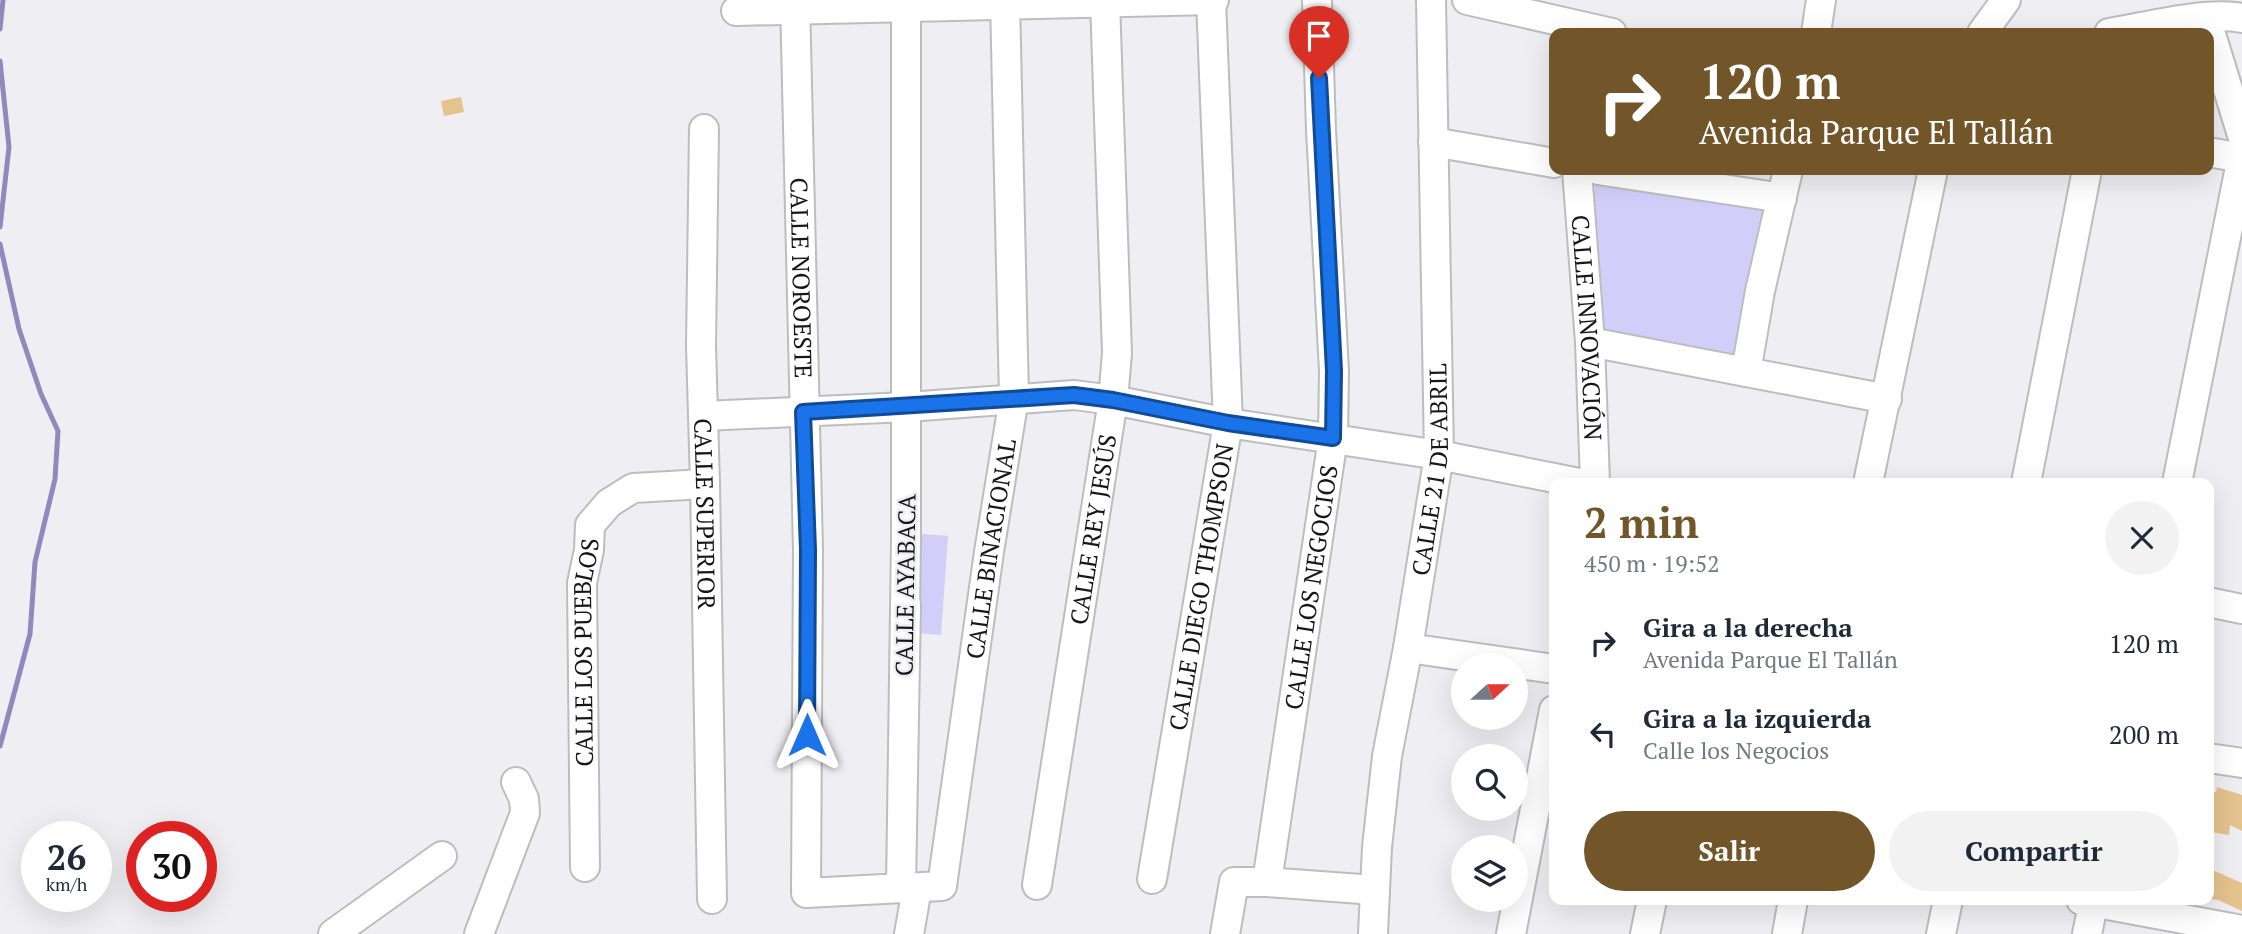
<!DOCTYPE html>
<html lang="es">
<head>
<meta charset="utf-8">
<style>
  :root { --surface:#fff; --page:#f2f2f3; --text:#1f2937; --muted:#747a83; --accent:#725629 }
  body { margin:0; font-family:"PT Serif",serif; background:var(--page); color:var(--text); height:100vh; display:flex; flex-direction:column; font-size:26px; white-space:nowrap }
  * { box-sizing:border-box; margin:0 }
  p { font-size:23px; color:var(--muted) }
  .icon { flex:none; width:38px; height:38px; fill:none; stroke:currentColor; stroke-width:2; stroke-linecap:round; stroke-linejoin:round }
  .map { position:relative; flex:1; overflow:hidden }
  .details { position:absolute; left:1549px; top:478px; width:665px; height:427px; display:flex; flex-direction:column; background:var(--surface); border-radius:14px; box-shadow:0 7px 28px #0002 }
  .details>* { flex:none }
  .banner { position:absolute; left:1549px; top:28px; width:665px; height:147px; border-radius:14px; box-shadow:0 7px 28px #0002; background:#725629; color:#fff; overflow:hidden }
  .needle { width:46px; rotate:69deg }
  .controls { position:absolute; left:1451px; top:653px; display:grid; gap:14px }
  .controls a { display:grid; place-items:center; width:77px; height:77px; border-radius:50%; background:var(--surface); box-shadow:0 7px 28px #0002; font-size:35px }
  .speed { position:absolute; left:21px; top:821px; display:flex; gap:14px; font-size:35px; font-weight:700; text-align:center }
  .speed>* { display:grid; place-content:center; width:91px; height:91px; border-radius:50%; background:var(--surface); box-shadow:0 7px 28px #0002; line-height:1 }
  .speed small { font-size:18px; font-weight:400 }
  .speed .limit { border:10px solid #d22; background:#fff; color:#111 }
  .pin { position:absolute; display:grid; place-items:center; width:60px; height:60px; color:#fff; margin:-72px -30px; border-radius:50% 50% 50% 0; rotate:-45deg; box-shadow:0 0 7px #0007 }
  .pin .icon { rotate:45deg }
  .me { position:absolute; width:77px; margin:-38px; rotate:0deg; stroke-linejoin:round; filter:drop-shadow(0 0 5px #0008) }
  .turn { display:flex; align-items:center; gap:24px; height:147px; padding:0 35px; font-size:32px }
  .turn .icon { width:91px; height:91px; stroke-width:2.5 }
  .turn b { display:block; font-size:49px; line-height:60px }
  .round { display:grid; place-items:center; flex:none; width:74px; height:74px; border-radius:37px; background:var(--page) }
  .headline { display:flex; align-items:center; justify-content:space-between; height:119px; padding:0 35px }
  h1 { font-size:42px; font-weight:700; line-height:52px; color:var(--accent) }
  .button { display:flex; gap:14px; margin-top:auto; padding:14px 35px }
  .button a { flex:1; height:80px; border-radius:42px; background:var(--accent); color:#fff; font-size:28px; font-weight:700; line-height:80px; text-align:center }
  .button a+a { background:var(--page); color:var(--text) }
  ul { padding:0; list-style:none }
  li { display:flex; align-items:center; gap:21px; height:91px; padding:0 35px }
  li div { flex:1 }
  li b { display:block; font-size:26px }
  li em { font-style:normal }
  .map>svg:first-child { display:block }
</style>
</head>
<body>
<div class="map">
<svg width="2242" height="934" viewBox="0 0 2242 934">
  <rect width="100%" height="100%" fill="#efeef2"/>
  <path fill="#d2cef9" d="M1595,183l177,22 -31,159 -148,-17z
    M912,533l36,3 -7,99 -37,-3z"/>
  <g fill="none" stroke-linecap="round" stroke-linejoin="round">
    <path stroke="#9089be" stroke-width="5" d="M0,29l3,-29
      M0,61l9,86 -9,80
      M0,244l19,85 22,65 17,37 -3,48 -20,83 -5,72 -30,112"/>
  </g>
  <path fill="#e5c38e" d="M461,97l3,15 -20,4 -3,-15z
    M2217,787l25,8v36l-12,-6 -1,10 -18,-3 1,-3 -4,-1v-38l8,2z
    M2208,868l34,15v28l-24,-11 -10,-1z"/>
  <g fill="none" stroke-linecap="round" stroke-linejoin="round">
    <defs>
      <g id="minor">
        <path id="s1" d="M795,0l13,550 -2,343 136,-7 47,-334 25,-154 -9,-398"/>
        <path d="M906,0v539l-5,348 5,-283"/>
        <path d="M1467,0l145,33"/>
        <path d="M736,11l478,-11"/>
        <path d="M2206,18l36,117"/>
        <path d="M1816,33l5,-33"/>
        <path d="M1982,33l24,-33"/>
        <path d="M2109,33c38,-6 96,-22 133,-15"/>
        <path id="s2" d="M704,129l-3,217 4,138 7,415"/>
        <path d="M1433,142l121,21"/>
        <path d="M2208,152l34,6"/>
        <path id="s3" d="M1577,170l13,172 5,141"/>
        <path d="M1598,170l184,28"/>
        <path d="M1590,342l297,57"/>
        <path d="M1746,372l14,-81 28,-121"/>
        <path d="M704,416l203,-9 167,-12 39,5 115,23 211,32 140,28"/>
        <path d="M1868,483l65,-313"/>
        <path d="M2026,483l61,-313"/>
        <path d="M2177,483l65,-326"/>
        <path d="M2208,602l34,7"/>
        <path d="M1408,648l146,21"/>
        <path d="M2208,758l34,5"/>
        <path id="s4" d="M585,867l-3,-284 7,-33 1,-25 19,-22 24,-15 72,-4"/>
        <path id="s5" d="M1152,879l76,-456 -17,-423"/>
        <path id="s6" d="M1267,882l66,-444 1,-67 -13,-241 -4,-130"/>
        <path id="s7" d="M1037,885l76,-485 4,-47 -12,-352"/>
        <path d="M2081,900l161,30"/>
        <path d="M333,934l109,-78"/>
        <path d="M479,934l46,-121 -1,-14 -8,-17"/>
        <path d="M909,934l7,-40"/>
        <path d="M1225,934l9,-52h33l94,7 14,4"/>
        <path id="s8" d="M1373,934l4,-87 10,-91 21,-108 31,-193 -8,-455"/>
        <path d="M1511,934l43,-224"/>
        <path d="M1645,934l7,-34"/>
        <path d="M1787,934l6,-34"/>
        <path d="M1941,934l7,-34"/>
        <path d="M2087,934l7,-34"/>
      </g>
    </defs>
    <use href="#minor" stroke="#bdbdc0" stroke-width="32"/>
    <use href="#minor" stroke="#fff" stroke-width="28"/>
  </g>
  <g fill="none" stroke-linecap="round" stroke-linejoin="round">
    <defs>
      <path id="route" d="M807,735l1,-185 -5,-138 271,-17 39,5 115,23 105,15 1,-67 -15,-293"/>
    </defs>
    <use href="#route" stroke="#114b97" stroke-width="18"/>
    <use href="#route" stroke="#1a73e8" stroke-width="12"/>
  </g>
  <g text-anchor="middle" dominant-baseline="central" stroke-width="5" stroke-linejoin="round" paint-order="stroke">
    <g font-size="24" fill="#171618" stroke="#efeef2">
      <text stroke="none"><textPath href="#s1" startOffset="278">CALLE NOROESTE</textPath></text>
      <text stroke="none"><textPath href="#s3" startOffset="158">CALLE INNOVACIÓN</textPath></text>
      <text stroke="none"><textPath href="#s8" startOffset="469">CALLE 21 DE ABRIL</textPath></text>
      <text stroke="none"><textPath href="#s2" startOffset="385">CALLE SUPERIOR</textPath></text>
      <text stroke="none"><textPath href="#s7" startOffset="360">CALLE REY JESÚS</textPath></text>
      <text stroke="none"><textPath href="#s1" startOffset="1370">CALLE BINACIONAL</textPath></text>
      <text transform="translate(905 585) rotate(-89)">CALLE AYABACA</text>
      <text stroke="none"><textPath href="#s5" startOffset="296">CALLE DIEGO THOMPSON</textPath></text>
      <text stroke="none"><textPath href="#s6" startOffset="298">CALLE LOS NEGOCIOS</textPath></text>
      <text stroke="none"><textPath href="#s4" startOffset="215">CALLE LOS PUEBLOS</textPath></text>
    </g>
  </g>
</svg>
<div class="controls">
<a><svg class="needle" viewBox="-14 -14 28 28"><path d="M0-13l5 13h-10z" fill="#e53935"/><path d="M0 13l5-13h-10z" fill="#747a83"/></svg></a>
<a><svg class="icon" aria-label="search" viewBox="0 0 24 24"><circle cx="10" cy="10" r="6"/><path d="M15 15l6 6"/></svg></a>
<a><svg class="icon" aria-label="layers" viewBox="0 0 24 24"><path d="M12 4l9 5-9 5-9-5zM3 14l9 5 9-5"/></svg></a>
</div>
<div class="speed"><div>26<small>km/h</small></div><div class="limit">30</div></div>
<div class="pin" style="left:1319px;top:78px;background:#d93025"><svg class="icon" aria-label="arrive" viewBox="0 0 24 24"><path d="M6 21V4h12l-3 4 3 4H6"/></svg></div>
<svg class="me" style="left:807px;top:735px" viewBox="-20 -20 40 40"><path d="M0-17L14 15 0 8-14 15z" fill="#1a73e8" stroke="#fff" stroke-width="4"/></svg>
<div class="banner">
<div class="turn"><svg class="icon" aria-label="right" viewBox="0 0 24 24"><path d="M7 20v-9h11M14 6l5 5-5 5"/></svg><div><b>120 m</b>Avenida Parque El Tallán</div></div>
</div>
<section class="details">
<div class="headline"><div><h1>2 min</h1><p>450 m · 19:52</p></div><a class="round"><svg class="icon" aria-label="close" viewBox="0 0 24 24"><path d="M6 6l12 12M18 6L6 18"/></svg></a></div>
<ul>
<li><svg class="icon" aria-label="right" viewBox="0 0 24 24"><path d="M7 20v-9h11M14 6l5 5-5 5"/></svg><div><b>Gira a la derecha</b><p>Avenida Parque El Tallán</p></div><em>120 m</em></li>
<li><svg class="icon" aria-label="left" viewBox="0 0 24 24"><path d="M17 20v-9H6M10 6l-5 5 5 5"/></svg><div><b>Gira a la izquierda</b><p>Calle los Negocios</p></div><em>200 m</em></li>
</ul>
<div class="button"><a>Salir</a><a>Compartir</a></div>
</section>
</div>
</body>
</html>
